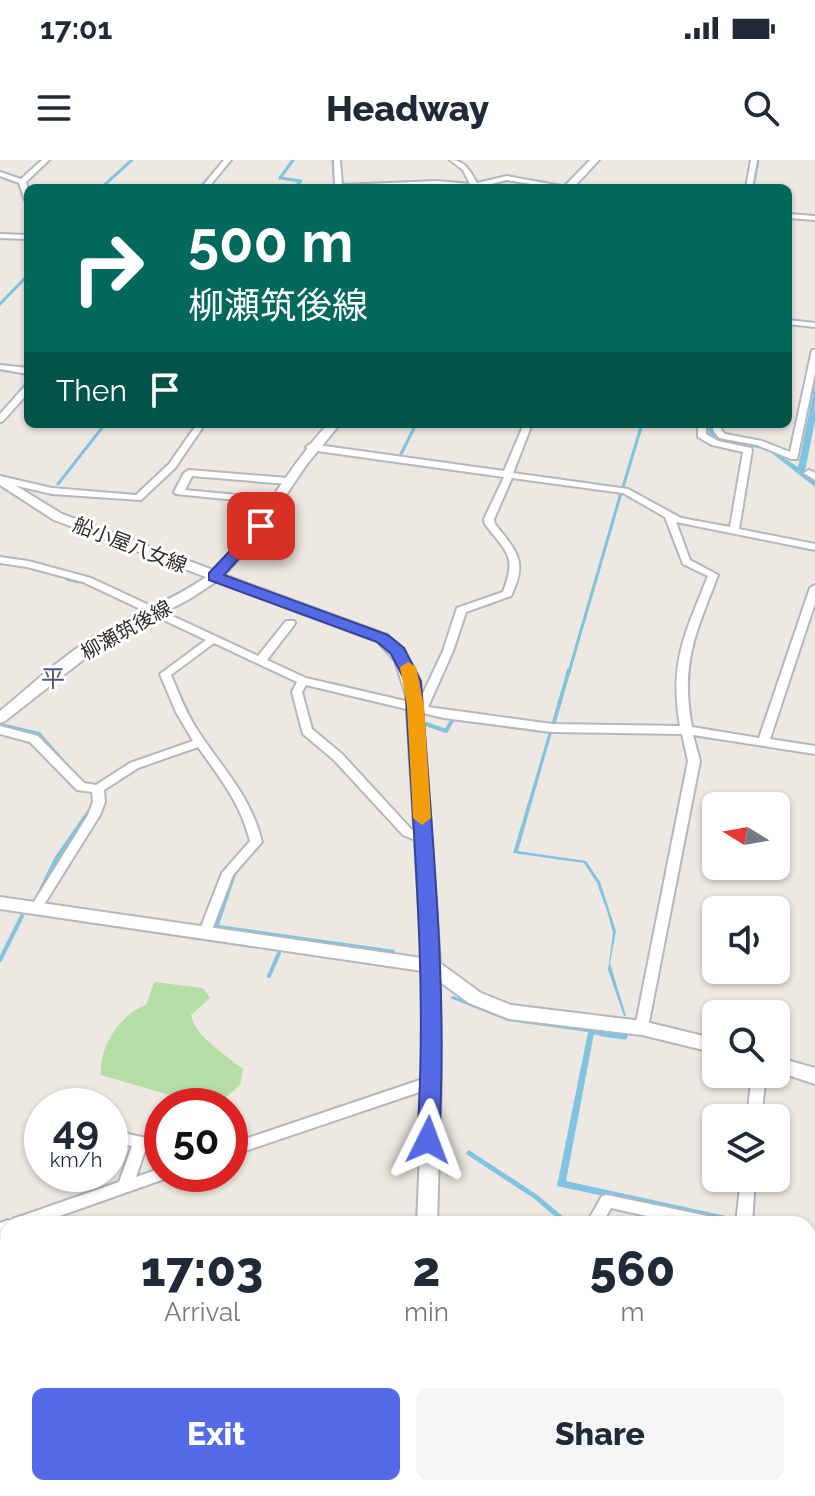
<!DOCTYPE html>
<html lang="en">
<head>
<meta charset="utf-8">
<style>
  :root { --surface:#fff; --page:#f6f6f7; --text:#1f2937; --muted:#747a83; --accent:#556ae6 }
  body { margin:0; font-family:Raleway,"Noto Sans JP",sans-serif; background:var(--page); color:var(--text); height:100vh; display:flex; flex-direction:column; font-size:30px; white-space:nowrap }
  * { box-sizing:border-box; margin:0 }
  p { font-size:26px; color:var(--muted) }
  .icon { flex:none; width:44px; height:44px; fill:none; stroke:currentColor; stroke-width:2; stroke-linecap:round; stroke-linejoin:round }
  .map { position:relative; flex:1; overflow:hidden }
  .panel { position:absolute; left:0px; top:1056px; width:816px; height:280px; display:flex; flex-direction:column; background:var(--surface); border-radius:24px 24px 0 0; box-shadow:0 2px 6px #0004 }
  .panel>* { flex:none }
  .hud { position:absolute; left:24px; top:24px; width:768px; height:244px; border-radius:12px; box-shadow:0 2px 6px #0004; background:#00695c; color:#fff; overflow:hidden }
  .needle { width:52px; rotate:281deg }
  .buttons { position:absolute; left:702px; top:632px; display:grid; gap:16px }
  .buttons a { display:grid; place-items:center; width:88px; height:88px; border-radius:12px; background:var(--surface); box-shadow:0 2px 6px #0004; font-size:40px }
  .speed { position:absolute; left:24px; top:928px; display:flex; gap:16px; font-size:40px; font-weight:700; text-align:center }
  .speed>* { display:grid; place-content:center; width:104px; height:104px; border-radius:50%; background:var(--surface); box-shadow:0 2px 6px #0004; line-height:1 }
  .speed small { font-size:20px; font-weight:400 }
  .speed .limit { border:12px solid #d22; background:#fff; color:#111 }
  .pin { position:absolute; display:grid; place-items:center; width:68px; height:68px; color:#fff; margin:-34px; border-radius:16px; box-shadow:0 4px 12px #0006 }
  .me { position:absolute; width:88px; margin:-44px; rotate:3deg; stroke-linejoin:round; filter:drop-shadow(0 0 6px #0008) }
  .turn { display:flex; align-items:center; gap:28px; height:168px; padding:0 32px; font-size:36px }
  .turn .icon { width:104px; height:104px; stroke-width:2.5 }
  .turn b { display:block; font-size:56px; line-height:68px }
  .then { display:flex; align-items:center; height:76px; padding:0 32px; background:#0003; gap:16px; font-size:30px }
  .eta { display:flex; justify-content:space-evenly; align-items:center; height:136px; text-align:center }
  .eta b { font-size:48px; font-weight:800; line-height:56px }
  .primary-button { display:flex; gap:16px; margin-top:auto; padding:16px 32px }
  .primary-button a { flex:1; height:92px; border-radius:12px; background:var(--accent); color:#fff; font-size:32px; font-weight:800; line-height:92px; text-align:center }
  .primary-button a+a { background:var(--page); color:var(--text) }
  .status { display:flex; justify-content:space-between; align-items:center; height:56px; padding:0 40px; background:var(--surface); direction:ltr }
  .status svg { height:22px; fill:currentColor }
  header { display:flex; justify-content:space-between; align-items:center; height:104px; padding:0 32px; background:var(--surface); font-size:36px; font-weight:800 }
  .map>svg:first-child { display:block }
</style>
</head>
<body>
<div class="status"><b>17:01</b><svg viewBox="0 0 49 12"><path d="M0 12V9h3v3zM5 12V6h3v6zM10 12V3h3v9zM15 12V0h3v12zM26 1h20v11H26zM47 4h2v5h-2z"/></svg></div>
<header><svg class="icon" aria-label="menu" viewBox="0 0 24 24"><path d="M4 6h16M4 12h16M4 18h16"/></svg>Headway<svg class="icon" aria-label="search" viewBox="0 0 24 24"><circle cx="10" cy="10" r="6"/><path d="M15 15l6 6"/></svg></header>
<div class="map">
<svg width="815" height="1336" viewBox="0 0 815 1336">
  <rect width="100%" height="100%" fill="#ede8e1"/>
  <path fill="#b5dda5" d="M154,822l49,6 7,10 -19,17c4,22 35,40 52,54l-3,16 -22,19 -11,2 -106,-31c-2,-28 19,-61 45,-70z"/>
  <path fill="#81c4e2" d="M815,223v38l-10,50 10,9v7l-46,-36 -60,-15 -1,-12h7l1,13 52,11 30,19z
    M549,572h3l-34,119 68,10 14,21 16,49 -6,32 16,53h-2l-16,-46 5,-37 -5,-19 -11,-31 -13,-20 -71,-10z
    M255,689l-19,26 -17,50 176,25 -1,3 -180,-26 19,-52z
    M453,836l61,22 81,10 -29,153 169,37 -1,6 -177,-38 31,-154 -80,-11 -58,-23z"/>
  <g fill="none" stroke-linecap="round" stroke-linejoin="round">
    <path stroke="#81c4e2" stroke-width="3" d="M293,0l-13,18 21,3 -7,7
      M333,0l1,16
      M101,28l31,-28
      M200,28l15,-17
      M753,28l5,-28
      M0,144l28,-29
      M0,210l28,4
      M401,294l15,-30
      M58,324l47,-60
      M623,327l19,-63
      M67,419l11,3
      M569,512l52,-179"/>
    <path stroke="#81c4e2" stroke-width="4" d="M554,562l15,-52
      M426,564l20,7 7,-12 98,13
      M1,565l38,9 28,32
      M37,738l19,-39 34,-49
      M0,800l22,-44
      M269,816l10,-23
      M591,872l25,4"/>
    <path stroke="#81c4e2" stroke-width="5" d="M602,874l23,3v-3
      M469,993l67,44 32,27"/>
    <defs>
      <path id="street" d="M42,0h7l-23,22 2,8v12l-3,-2 -6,-17 -19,-7v-4l21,7z
        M224,0h7l-23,28h-7z
        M334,0h6l2,25 95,-4 33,3 -7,-14 -13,-10c15,0 20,11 27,23l30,-7 65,12h-16l-49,-8 -32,8 -38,-3 -102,3z
        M751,0h6l-5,28h-6z
        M788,54l27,2v4l-27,-2z
        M0,74l28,1v4l-28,-1z
        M788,160l27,3v4l-27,-3z
        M812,190h3v23l-18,86h-6l-34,-14 -38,-7 -6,-8 1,-6h8l-1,6 4,4 37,7 28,11z
        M0,205l28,3v6l-28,-5z
        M28,225v8l-25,28 -3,1v-8l25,-28z
        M197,264h8l-30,44 -34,32 -89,-6 -52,-12v-6l52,12 84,7 33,-31z
        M524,264h8l-19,49 115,16 53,29 49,9 13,-75 -31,-7 -14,-8v-13h8v10l12,7 33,7 1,2 -13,79 76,15v6l-139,-28 14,38 28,15c-22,58 -38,87 -26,152l67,11 51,-150 5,-3v18l-45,136 45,7v8l-122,-19 7,26 -53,271 -5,1 -5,-1 -2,-4 53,-267 -6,-27 -130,-2 -108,-14 -138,-33 -4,7 10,37 30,25 69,75 16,7 2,3 -6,4 -20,-8 -69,-75 -31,-26 -11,-42 5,-10 -83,-39 -43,32c8,19 15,38 27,56 24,37 53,65 64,111l-29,33 -23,60h-10l-1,-3 23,-59 28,-32c-9,-37 -30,-63 -52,-94l-60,21 -34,22 1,12 -5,13 -60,96h-8l-2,-3 2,-3 56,-90 5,-13 -1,-10 -15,-2 -47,-48 -30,-8v-8l38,10 46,47 12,2 34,-22 63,-22 -17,-29 -16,-38 46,-34 -123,-58 -56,-15 -27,-4v-6l28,4 63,17 167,78 28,-35h8l1,2 -1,2 -27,35 39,18 112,26 25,-53 14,-43 46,-16c14,-37 4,-39 -18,-68l-1,-5 20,-42 -194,-27 -4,-3 4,-3 194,27zM512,318l111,15 42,24 18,47 25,12c-23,58 -39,86 -28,150l-128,-2 -124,-17 25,-56 13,-39 45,-16c17,-35 6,-44 -16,-72l-1,-5z
        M189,310l99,8 5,3 -5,3 -96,-8 -7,14 93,9v4l-3,1 -99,-10 -2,-2 10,-19z
        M809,310l6,3v7l-11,-7z
        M752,914h14l-5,44h-14z
        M432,916l5,2 2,4 -2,4 -207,70v-12z
        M110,970l36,8 2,4 -12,35 26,-9v6h7l-2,4 -130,46h-29v10l-8,3v-14l8,-3 4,2 1,-3 106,-37 13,-36 -22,-4z
        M741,1018h14l-3,46h-16z
        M607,1035l105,22 5,2 3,5h-38l-71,-16 -9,16h-16l16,-28z
        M459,1328h18l-3,8h-18z
        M708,1328h18l-1,8h-18z"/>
      <path id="secondary" d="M590,0h9l-26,28h-10z
        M328,264h12l-33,40 -55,81 -28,30 163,60 15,15 12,18 8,38 18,257 41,30 30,12 131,16 74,18v14l-74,-18 -133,-16 -40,-16 -29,-21 1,100 -4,142h-20l6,-142 -1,-111 -422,-62v-12l422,61 -16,-263 -11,-34 -18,-20 -160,-60 -29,19 -82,42 -101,79 -5,2v-12c32,-26 62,-55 97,-76 36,-21 75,-34 109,-58l-152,-57 -54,-35v-9l62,38 151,56c46,-42 72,-100 115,-146z
        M776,897l39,11v16l-39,-13z
        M415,1328h24l-1,8h-24z"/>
    </defs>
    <use href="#street" stroke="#b5b7bf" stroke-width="4"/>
    <use href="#secondary" stroke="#b5b7bf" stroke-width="4"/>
    <use href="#street" fill="#fff" fill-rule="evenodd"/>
    <use href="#secondary" fill="#fff" fill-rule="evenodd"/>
  </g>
  <path fill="#556ae6" stroke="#374596" stroke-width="2" d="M261,361l7,5 -44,49 164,60 16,13 17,33c11,153 27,306 18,459l-3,7 -8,2 -7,-2 -4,-7c11,-153 -4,-306 -12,-459l-14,-27 -14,-12 -168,-62v-7l47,-50z"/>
  <path fill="#f59e0b" d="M408,502l8,5 8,39 7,112 -9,7 -9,-7 -6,-112 -7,-39z"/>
  <g text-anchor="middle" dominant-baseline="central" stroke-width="6" stroke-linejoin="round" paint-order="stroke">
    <g font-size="20" fill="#2d2d2d" stroke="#fff">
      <text transform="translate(130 385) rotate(21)">船小屋八女線</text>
      <text transform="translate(126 470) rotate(-29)">柳瀬筑後線</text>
    </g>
    <g font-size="24" fill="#525779" stroke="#fff">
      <text x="53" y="518">平</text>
    </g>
  </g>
</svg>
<div class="buttons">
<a><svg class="needle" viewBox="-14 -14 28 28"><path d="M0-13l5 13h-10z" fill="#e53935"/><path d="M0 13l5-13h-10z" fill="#747a83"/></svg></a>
<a><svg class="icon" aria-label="sound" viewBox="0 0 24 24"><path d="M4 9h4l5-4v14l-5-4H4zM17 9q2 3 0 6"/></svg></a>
<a><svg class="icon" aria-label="search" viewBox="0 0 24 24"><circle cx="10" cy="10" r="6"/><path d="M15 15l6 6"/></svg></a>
<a><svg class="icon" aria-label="layers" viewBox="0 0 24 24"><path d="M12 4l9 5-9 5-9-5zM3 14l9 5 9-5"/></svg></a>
</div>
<div class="speed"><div>49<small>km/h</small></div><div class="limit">50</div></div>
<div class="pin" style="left:261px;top:366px;background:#d93025"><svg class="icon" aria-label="arrive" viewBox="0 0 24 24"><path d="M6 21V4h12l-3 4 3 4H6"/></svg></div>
<svg class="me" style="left:428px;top:980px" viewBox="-20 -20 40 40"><path d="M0-17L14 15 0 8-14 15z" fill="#556ae6" stroke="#fff" stroke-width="4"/></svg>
<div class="hud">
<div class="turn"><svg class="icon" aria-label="right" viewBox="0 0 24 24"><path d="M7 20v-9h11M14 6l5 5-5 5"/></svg><div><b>500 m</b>柳瀬筑後線</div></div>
<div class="then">Then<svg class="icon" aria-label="arrive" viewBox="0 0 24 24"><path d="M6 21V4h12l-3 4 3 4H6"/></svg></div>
</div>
<section class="panel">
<div class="eta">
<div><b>17:03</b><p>Arrival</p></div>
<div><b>2</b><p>min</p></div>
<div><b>560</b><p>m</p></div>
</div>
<div class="primary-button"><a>Exit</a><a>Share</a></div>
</section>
</div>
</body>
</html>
